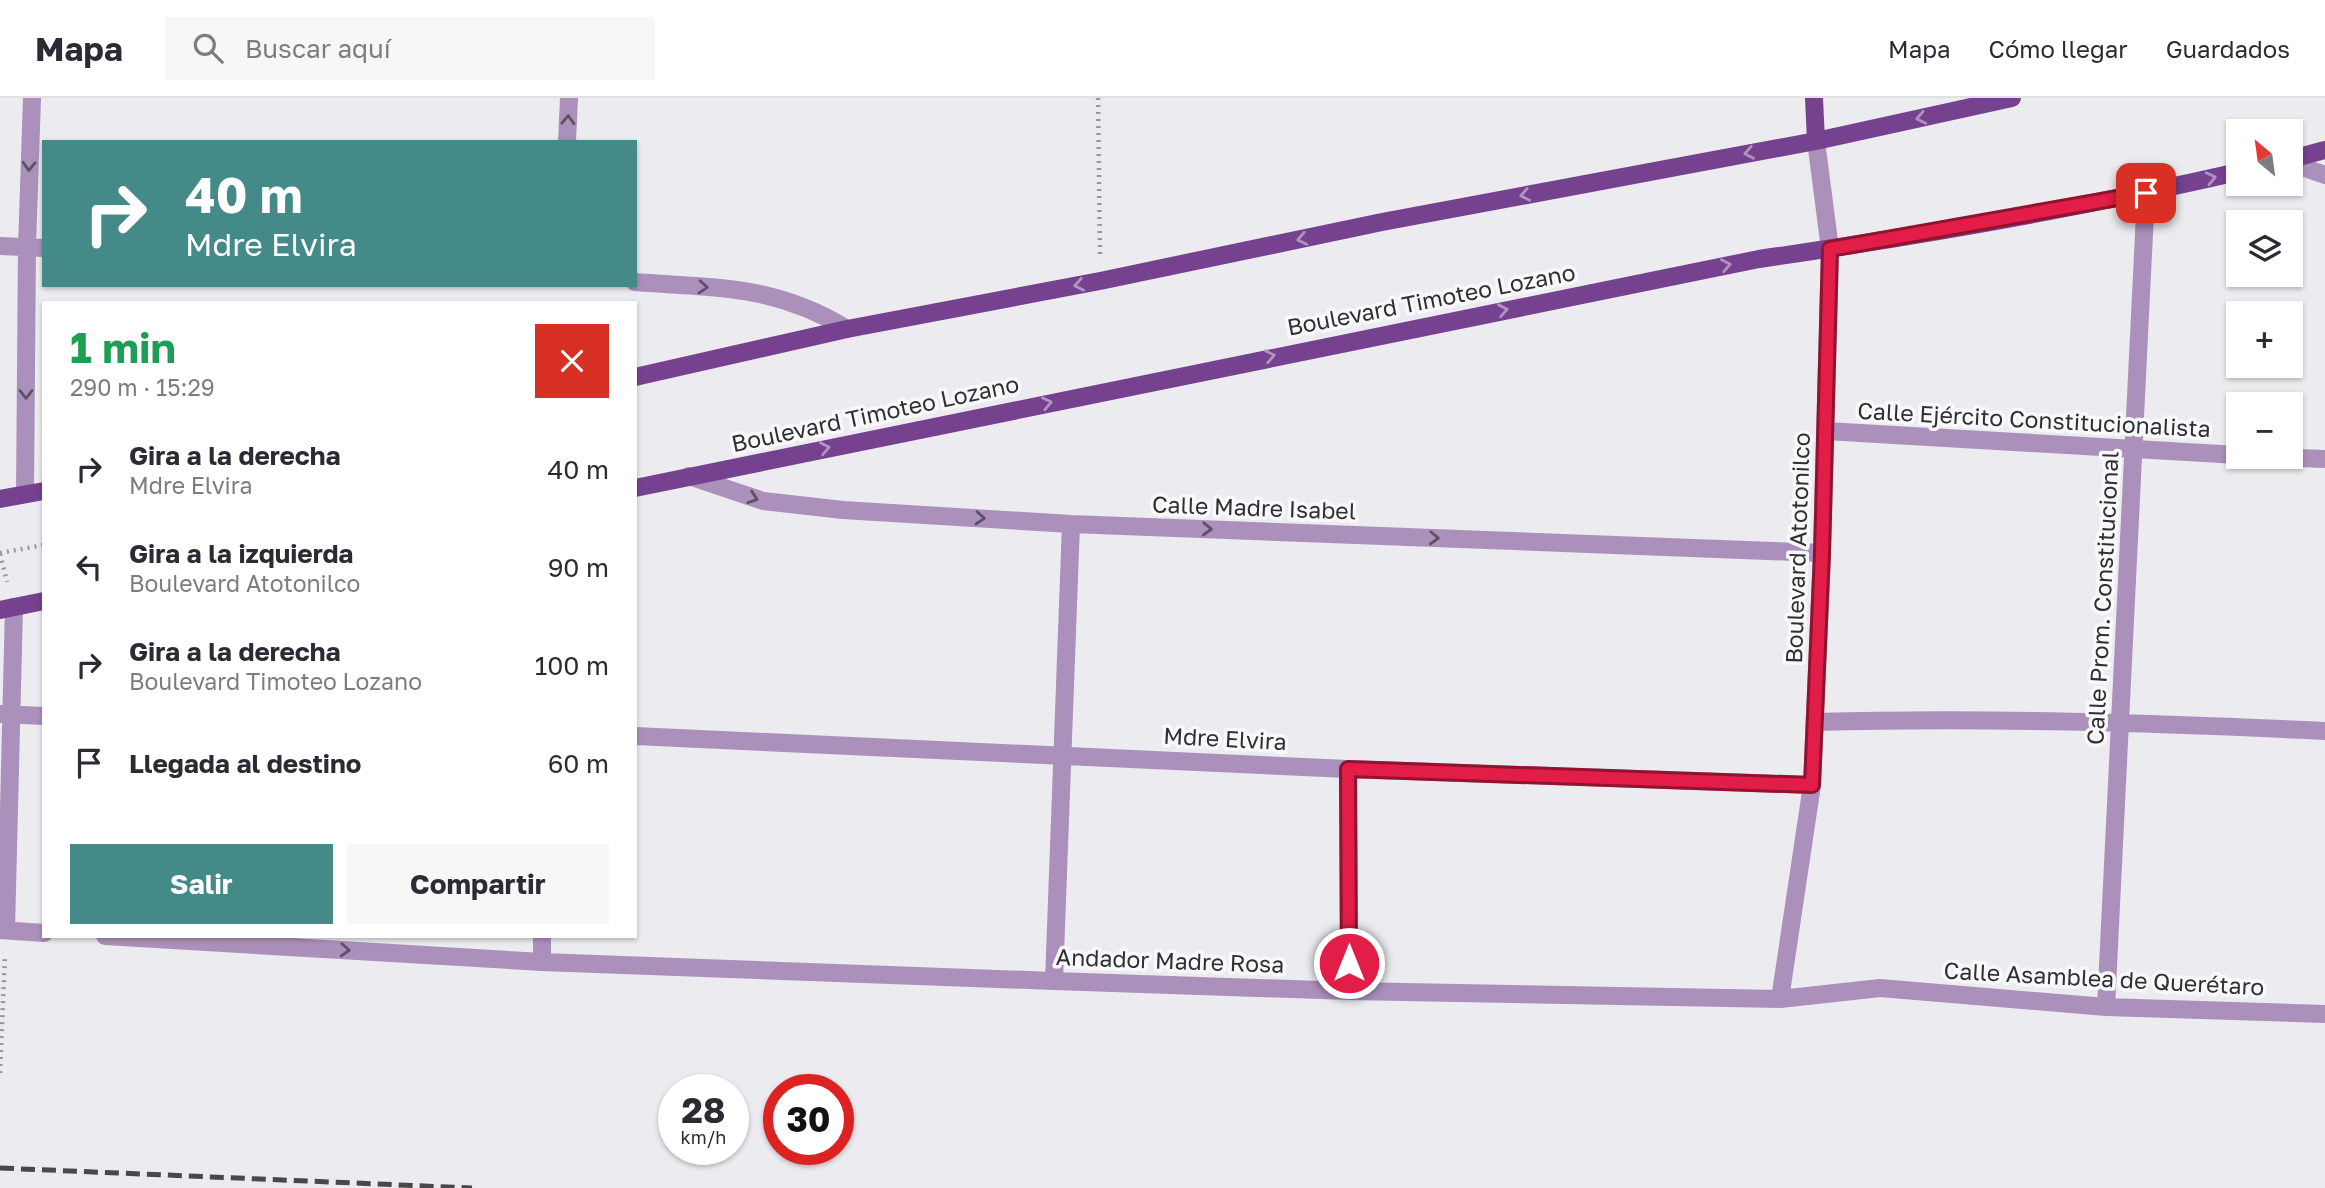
<!DOCTYPE html>
<html lang="es">
<head>
<meta charset="utf-8">
<style>
  :root { --surface:#fff; --page:#f7f7f7; --text:#2b2b33; --muted:#7c7c81; --line:#e1e1e2; --accent:#438a88 }
  body { margin:0; font-family:"Golos Text",sans-serif; background:var(--page); color:var(--text); height:100vh; display:flex; flex-direction:column; font-size:26px; white-space:nowrap }
  * { box-sizing:border-box; margin:0 }
  p { font-size:23px; color:var(--muted) }
  .icon { flex:none; width:38px; height:38px; fill:none; stroke:currentColor; stroke-width:2; stroke-linecap:round; stroke-linejoin:round }
  .map { position:relative; flex:1; overflow:hidden }
  .panel { position:absolute; left:42px; top:203px; width:595px; height:637px; display:flex; flex-direction:column; background:var(--surface); border-radius:0px; box-shadow:0 2px 5px #0004 }
  .panel>* { flex:none }
  .guide { position:absolute; left:42px; top:42px; width:595px; height:147px; border-radius:0px; box-shadow:0 2px 5px #0004; background:#438a88; color:#fff; overflow:hidden }
  .needle { width:46px; rotate:331deg }
  .buttons { position:absolute; left:2226px; top:21px; display:grid; gap:14px }
  .buttons a { display:grid; place-items:center; width:77px; height:77px; border-radius:0px; background:var(--surface); box-shadow:0 2px 5px #0004; font-size:35px }
  .speed { position:absolute; left:658px; top:976px; display:flex; gap:14px; font-size:35px; font-weight:700; text-align:center }
  .speed>* { display:grid; place-content:center; width:91px; height:91px; border-radius:50%; background:var(--surface); box-shadow:0 2px 5px #0004; line-height:1 }
  .speed small { font-size:18px; font-weight:400 }
  .speed .limit { border:10px solid #d22; background:#fff; color:#111 }
  .pin { position:absolute; display:grid; place-items:center; width:60px; height:60px; color:#fff; margin:-30px; border-radius:14px; box-shadow:0 4px 10px #0006 }
  .me { position:absolute; width:77px; margin:-38px; rotate:0deg; stroke-linejoin:round; filter:drop-shadow(0 0 5px #0008) }
  .turn { display:flex; align-items:center; gap:24px; height:147px; padding:0 28px; font-size:32px }
  .turn .icon { width:91px; height:91px; stroke-width:2.5 }
  .turn b { display:block; font-size:49px; line-height:60px }
  .round { display:grid; place-items:center; flex:none; width:74px; height:74px; border-radius:0px; background:var(--page) }
  .summary { display:flex; align-items:center; justify-content:space-between; height:119px; padding:0 28px }
  h1 { font-size:42px; font-weight:700; line-height:52px; color:#1e9e55 }
  .button { display:flex; gap:14px; margin-top:auto; padding:14px 28px }
  .button a { flex:1; height:80px; border-radius:0px; background:var(--accent); color:#fff; font-size:28px; font-weight:700; line-height:80px; text-align:center }
  .button a+a { background:var(--page); color:var(--text) }
  ul { padding:0; list-style:none }
  li { display:flex; align-items:center; gap:21px; height:98px; padding:0 28px }
  li div { flex:1 }
  li b { display:block; font-size:26px }
  li em { font-style:normal }
  header { display:flex; align-items:center; gap:42px; box-sizing:border-box; height:98px; padding:0 35px; background:var(--surface); border-bottom:2px solid var(--line) }
  header strong { font-size:33px }
  nav { display:flex; gap:38px; margin-inline-start:auto; font-size:24px }
  .search { width:490px; height:63px; background:var(--page); display:flex; align-items:center; gap:18px; box-sizing:border-box; padding:0 24px; border-radius:0px; color:var(--muted); font-size:26px }
  .map>svg:first-child { display:block }
</style>
</head>
<body>
<header>
<strong>Mapa</strong>
<div class="search"><svg class="icon" aria-label="search" viewBox="0 0 24 24"><circle cx="10" cy="10" r="6"/><path d="M15 15l6 6"/></svg>Buscar aquí</div>
<nav><a>Mapa</a><a>Cómo llegar</a><a>Guardados</a></nav>
</header>
<div class="map">
<svg width="2325" height="1090" viewBox="0 0 2325 1090">
  <rect width="100%" height="100%" fill="#ecebef"/>
  <g fill="none" stroke-linecap="round" stroke-linejoin="round">
    <path stroke="#99989b" stroke-width="4.5" stroke-dasharray="2 5" stroke-linecap="butt" d="M1098,0l2,157
      M0,455l44,-8
      M0,456l7,28
      M0,975l5,-117"/>
    <path stroke="#ac90bc" stroke-width="18" d="M567,44l2,-44
      M2291,65l34,12
      M0,148l44,2
      M635,184c82,6 140,3 212,47
      M1826,333l412,24
      M2269,359l56,2
      M689,378l74,25 80,9 228,14 751,29
      M25,396l2,-247 5,-149
      M0,616l44,2
      M1815,624c171,-5 340,1 510,9
      M635,638l713,33 464,16
      M1348,671l1,222
      M0,832l44,3
      M6,832l8,-323
      M105,838l437,26 512,19 295,10 431,8 100,-11 226,19 219,7
      M542,838v26
      M1054,883l17,-457
      M1780,901l32,-214 10,-232 8,-304 -14,-108
      M2106,909l40,-814"/>
    <path stroke="#76418f" stroke-width="18" d="M1814,0l2,43
      M2291,61l34,-9
      M635,279l212,-48 253,-48 282,-59 434,-81 196,-43
      M635,390l1124,-229c160,-23 321,-51 479,-87
      M0,401l44,-8
      M0,512l44,-9"/>
    <path stroke="#48484a" stroke-width="5" stroke-dasharray="14 7" stroke-linecap="butt" d="M0,1070l472,20"/>
  </g>
  <defs><path id="oneway-chevron" d="M-2-3.5L2.5 0L-2 3.5" fill="none" stroke-width="1.6" stroke-linecap="round" stroke-linejoin="round" transform="scale(1.75)"/></defs>
  <g stroke="#b194c0">
    <use href="#oneway-chevron" transform="translate(1921 20) rotate(168)"/>
    <use href="#oneway-chevron" transform="translate(1749 55) rotate(169)"/>
    <use href="#oneway-chevron" transform="translate(2211 80) rotate(-13)"/>
    <use href="#oneway-chevron" transform="translate(1525 97) rotate(169)"/>
    <use href="#oneway-chevron" transform="translate(1302 141) rotate(168)"/>
    <use href="#oneway-chevron" transform="translate(1726 167) rotate(-11)"/>
    <use href="#oneway-chevron" transform="translate(1079 187) rotate(169)"/>
    <use href="#oneway-chevron" transform="translate(1503 212) rotate(-11)"/>
    <use href="#oneway-chevron" transform="translate(1270 258) rotate(-11)"/>
    <use href="#oneway-chevron" transform="translate(1047 305) rotate(-12)"/>
    <use href="#oneway-chevron" transform="translate(825 350) rotate(-11)"/>
  </g>
  <g stroke="#5b5262">
    <use href="#oneway-chevron" transform="translate(568 22) rotate(-88)"/>
    <use href="#oneway-chevron" transform="translate(29 68) rotate(92)"/>
    <use href="#oneway-chevron" transform="translate(703 189) rotate(4)"/>
    <use href="#oneway-chevron" transform="translate(26 296) rotate(90)"/>
    <use href="#oneway-chevron" transform="translate(753 400) rotate(18)"/>
    <use href="#oneway-chevron" transform="translate(980 420) rotate(4)"/>
    <use href="#oneway-chevron" transform="translate(1207 431) rotate(2)"/>
    <use href="#oneway-chevron" transform="translate(1434 440) rotate(2)"/>
    <use href="#oneway-chevron" transform="translate(345 852) rotate(3)"/>
  </g>
  <g fill="none" stroke-linecap="round" stroke-linejoin="round">
    <defs>
      <path id="route" d="M1349,865l-1,-194 464,16 10,-232 8,-304 316,-56"/>
    </defs>
    <use href="#route" stroke="#92132f" stroke-width="18"/>
    <use href="#route" stroke="#e11d48" stroke-width="12"/>
  </g>
  <g text-anchor="middle" dominant-baseline="central" stroke-width="7" stroke-linejoin="round" paint-order="stroke">
    <g font-size="23" fill="#303032" stroke="#f9f9fc">
      <text transform="translate(1431 201) rotate(-11)">Boulevard Timoteo Lozano</text>
      <text transform="translate(875 315) rotate(-12)">Boulevard Timoteo Lozano</text>
      <text transform="translate(2034 321) rotate(3)">Calle Ejército Constitucionalista</text>
      <text transform="translate(1254 409) rotate(2)">Calle Madre Isabel</text>
      <text transform="translate(1797 450) rotate(-88)">Boulevard Atotonilco</text>
      <text transform="translate(2102 500) rotate(-87)">Calle Prom. Constitucional</text>
      <text transform="translate(1225 640) rotate(3)">Mdre Elvira</text>
      <text transform="translate(1170 862) rotate(2)">Andador Madre Rosa</text>
      <text transform="translate(2104 880) rotate(3)">Calle Asamblea de Querétaro</text>
    </g>
  </g>
</svg>
<div class="buttons">
<a><svg class="needle" viewBox="-14 -14 28 28"><path d="M0-13l5 13h-10z" fill="#e53935"/><path d="M0 13l5-13h-10z" fill="#7c7c81"/></svg></a>
<a><svg class="icon" aria-label="layers" viewBox="0 0 24 24"><path d="M12 4l9 5-9 5-9-5zM3 14l9 5 9-5"/></svg></a>
<a>+</a>
<a>−</a>
</div>
<div class="speed"><div>28<small>km/h</small></div><div class="limit">30</div></div>
<div class="pin" style="left:2146px;top:95px;background:#d93025"><svg class="icon" aria-label="arrive" viewBox="0 0 24 24"><path d="M6 21V4h12l-3 4 3 4H6"/></svg></div>
<svg class="me" style="left:1349px;top:865px" viewBox="-20 -20 40 40"><circle r="17" fill="#e11d48" stroke="#fff" stroke-width="3"/><path d="M0-11L8 9 0 5-8 9z" fill="#fff"/></svg>
<div class="guide">
<div class="turn"><svg class="icon" aria-label="right" viewBox="0 0 24 24"><path d="M7 20v-9h11M14 6l5 5-5 5"/></svg><div><b>40 m</b>Mdre Elvira</div></div>
</div>
<section class="panel">
<div class="summary"><div><h1>1 min</h1><p>290 m · 15:29</p></div><a class="round" style="background:#d93025;color:#fff"><svg class="icon" aria-label="close" viewBox="0 0 24 24"><path d="M6 6l12 12M18 6L6 18"/></svg></a></div>
<ul>
<li><svg class="icon" aria-label="right" viewBox="0 0 24 24"><path d="M7 20v-9h11M14 6l5 5-5 5"/></svg><div><b>Gira a la derecha</b><p>Mdre Elvira</p></div><em>40 m</em></li>
<li><svg class="icon" aria-label="left" viewBox="0 0 24 24"><path d="M17 20v-9H6M10 6l-5 5 5 5"/></svg><div><b>Gira a la izquierda</b><p>Boulevard Atotonilco</p></div><em>90 m</em></li>
<li><svg class="icon" aria-label="right" viewBox="0 0 24 24"><path d="M7 20v-9h11M14 6l5 5-5 5"/></svg><div><b>Gira a la derecha</b><p>Boulevard Timoteo Lozano</p></div><em>100 m</em></li>
<li><svg class="icon" aria-label="arrive" viewBox="0 0 24 24"><path d="M6 21V4h12l-3 4 3 4H6"/></svg><div><b>Llegada al destino</b></div><em>60 m</em></li>
</ul>
<div class="button"><a>Salir</a><a>Compartir</a></div>
</section>
</div>
</body>
</html>
